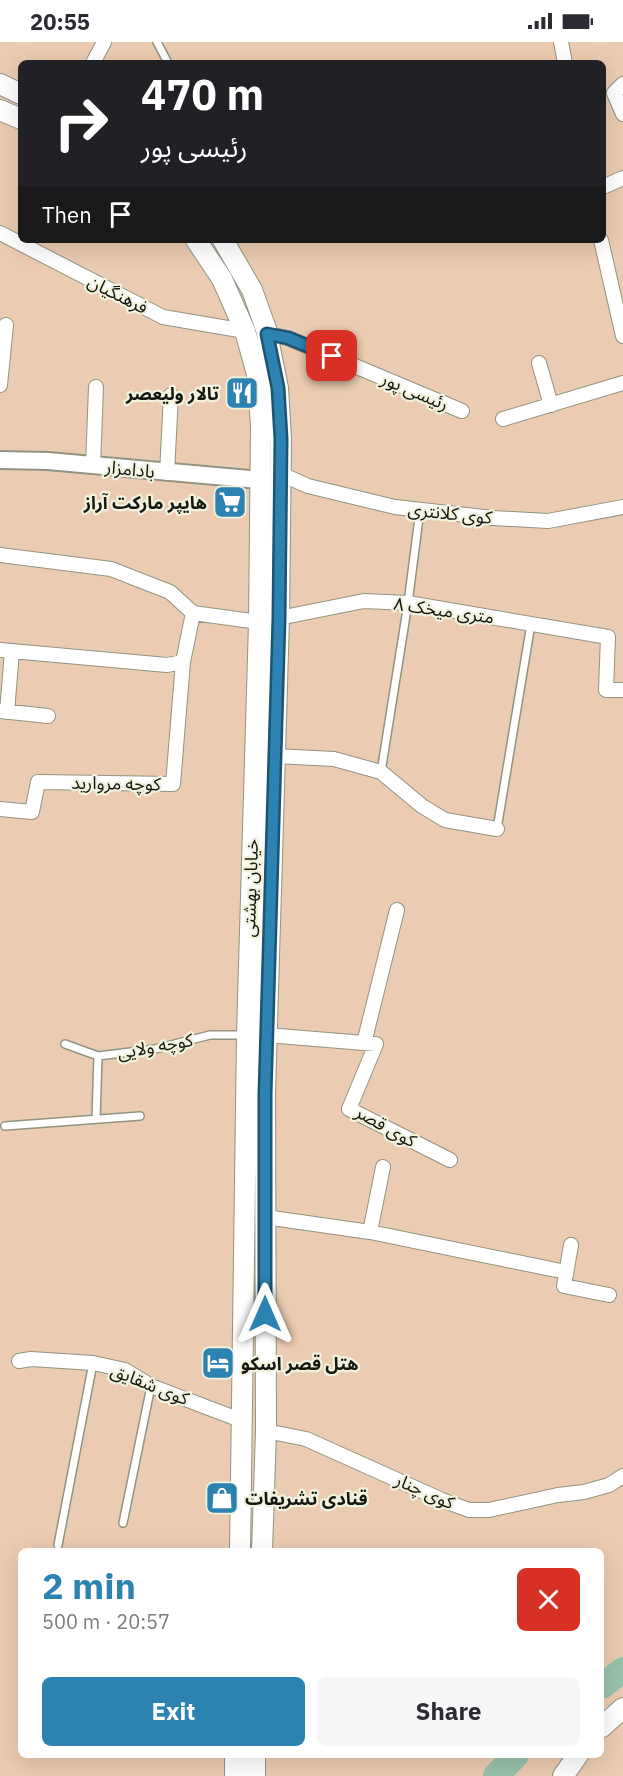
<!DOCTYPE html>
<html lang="en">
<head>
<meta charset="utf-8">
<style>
  :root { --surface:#fff; --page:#f7f7f7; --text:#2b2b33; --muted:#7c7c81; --accent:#2c82b1 }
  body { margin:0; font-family:"IBM Plex Sans","Noto Sans Arabic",sans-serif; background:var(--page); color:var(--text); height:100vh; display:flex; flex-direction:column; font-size:22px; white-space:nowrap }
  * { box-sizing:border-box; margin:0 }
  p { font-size:20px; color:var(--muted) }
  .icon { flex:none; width:33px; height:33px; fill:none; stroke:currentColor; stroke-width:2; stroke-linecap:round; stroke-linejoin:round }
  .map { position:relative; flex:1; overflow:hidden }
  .details { position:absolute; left:18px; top:1506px; width:586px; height:210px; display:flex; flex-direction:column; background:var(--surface); border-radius:9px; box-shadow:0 6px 24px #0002 }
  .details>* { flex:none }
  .guide { position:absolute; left:18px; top:18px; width:588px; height:183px; border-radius:9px; box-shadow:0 6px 24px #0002; background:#202124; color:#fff; overflow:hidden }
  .pin { position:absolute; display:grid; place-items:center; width:51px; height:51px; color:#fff; margin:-26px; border-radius:12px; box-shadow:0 3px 9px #0006 }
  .me { position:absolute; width:66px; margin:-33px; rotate:0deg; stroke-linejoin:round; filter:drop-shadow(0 0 4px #0008) }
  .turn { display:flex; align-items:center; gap:21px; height:126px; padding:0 24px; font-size:27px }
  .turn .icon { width:78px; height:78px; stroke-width:2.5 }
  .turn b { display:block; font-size:42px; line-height:51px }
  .then { display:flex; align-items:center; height:57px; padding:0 24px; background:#0003; gap:12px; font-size:22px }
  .round { display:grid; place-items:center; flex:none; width:63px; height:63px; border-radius:9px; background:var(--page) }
  .summary { display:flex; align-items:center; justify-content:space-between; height:102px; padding:0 24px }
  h1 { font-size:36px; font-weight:700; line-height:45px; color:var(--accent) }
  .action { display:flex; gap:12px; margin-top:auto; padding:12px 24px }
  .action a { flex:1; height:69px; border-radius:9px; background:var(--accent); color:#fff; font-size:24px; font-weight:700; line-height:69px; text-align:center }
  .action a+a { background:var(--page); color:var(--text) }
  .status { display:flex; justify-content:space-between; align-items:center; height:42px; padding:0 30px; background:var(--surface); direction:ltr }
  .status svg { height:16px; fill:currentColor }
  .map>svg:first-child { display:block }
</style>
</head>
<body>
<div class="status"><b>20:55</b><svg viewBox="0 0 49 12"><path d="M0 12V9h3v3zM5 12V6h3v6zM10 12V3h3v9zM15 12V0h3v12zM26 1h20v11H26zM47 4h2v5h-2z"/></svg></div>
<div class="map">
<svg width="623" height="1734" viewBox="0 0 623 1734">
  <rect width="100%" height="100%" fill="#e4e5d2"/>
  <path fill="#ebcbb1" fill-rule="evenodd" d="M0,0h623v1734h-623zM21,21h582v177h-582zM21,1509h581v204h-581z"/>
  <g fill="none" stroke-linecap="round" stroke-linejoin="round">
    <path stroke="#98c2ab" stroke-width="26" d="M602,1644l21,-16
      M496,1734l20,-21"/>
    <defs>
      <path id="service" d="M157,0l11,21
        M381,730l27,-169 12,-93
        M497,787l34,-205
        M65,1002l33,12 57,-7 55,-14h34
        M96,1077l2,-63
        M5,1084l135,-10
        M123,1481l28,-137
        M58,1503l35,-182"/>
      <path id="minor" d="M561,0l4,21
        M93,21l11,-21
        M623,42l-9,9 9,21
        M603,145l20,-9
        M0,191l163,84 82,14
        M601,198l22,96
        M267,292l21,4 174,73
        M539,321l12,42
        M0,343l6,-60
        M503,377l120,-36
        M93,424l3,-79
        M167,431l4,-78
        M281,432l27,12 87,21 98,11 55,3 75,-14
        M0,513l111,14 59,23 23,21 66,9
        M279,576l85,-17 44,2 200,34 -2,53h17
        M0,608l167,15 16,-3 10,-49
        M0,669l48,5
        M7,670l5,-61
        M275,714l59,3 47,13 41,34 23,14 52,9
        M0,767l32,3 6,-30 135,2 10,-122
        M267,993l109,9 -27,65 101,51
        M364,1001l33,-133
        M265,1175l105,15 196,40
        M370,1190l13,-65
        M571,1203l-7,41 45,9
        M19,1319l12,-2 62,4 32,7 26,16 92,35
        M266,1389l40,8 136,61 27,10h20l69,-15 26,-3 25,-7 14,-9"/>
      <path id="tertiary" d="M0,418l48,1 212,19"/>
      <path id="secondary" d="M0,42l21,10
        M0,68l21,9
        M196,198l26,39 23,52 12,43 4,51 -2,197 -12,413 -7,516
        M223,198l29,50 14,39 12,59 3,51 -2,179 -14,475 1,338 -4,120
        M602,1685l21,-19
        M235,1734v-21
        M255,1734v-21
        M563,1734l15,-21"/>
    </defs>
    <use href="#service" stroke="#929482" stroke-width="10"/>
    <use href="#minor" stroke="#929482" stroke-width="16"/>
    <use href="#tertiary" stroke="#929482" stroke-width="20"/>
    <use href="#secondary" stroke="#929482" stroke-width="22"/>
    <use href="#service" stroke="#fff" stroke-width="7"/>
    <use href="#minor" stroke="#fff" stroke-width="14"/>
    <use href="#tertiary" stroke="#fff" stroke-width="16"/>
    <use href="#secondary" stroke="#fff" stroke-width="20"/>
  </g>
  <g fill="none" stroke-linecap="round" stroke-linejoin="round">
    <defs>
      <path id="route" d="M265,1272v-220l14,-476 2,-179 -3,-51 -11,-54 21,4 44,18"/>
    </defs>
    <use href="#route" stroke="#1d5473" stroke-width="15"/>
    <use href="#route" stroke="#2c82b1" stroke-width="10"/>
  </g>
  <defs>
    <symbol id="restaurant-square" viewBox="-11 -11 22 22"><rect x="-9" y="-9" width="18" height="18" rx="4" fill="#2c82b1" stroke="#f1f3df"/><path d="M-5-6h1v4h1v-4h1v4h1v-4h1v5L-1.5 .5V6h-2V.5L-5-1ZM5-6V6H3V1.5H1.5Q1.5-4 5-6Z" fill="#fff"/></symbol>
    <symbol id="supermarket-square" viewBox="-11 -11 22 22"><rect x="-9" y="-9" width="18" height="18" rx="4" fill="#2c82b1" stroke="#f1f3df"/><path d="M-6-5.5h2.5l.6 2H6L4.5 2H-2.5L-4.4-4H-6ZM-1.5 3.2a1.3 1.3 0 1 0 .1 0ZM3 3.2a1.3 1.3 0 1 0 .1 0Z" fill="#fff"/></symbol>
    <symbol id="hotel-square" viewBox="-11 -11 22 22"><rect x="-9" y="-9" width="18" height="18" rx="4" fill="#2c82b1" stroke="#f1f3df"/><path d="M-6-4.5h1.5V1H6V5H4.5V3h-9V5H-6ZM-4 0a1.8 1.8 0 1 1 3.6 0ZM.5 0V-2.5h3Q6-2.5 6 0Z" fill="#fff"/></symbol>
    <symbol id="shop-square" viewBox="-11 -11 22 22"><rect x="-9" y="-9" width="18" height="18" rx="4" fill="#2c82b1" stroke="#f1f3df"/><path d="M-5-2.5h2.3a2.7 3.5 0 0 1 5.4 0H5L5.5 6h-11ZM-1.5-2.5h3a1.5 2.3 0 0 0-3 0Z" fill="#fff"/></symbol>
  </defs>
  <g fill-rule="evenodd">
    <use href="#restaurant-square" x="223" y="332" width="38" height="38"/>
    <use href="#supermarket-square" x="211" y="441" width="38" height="38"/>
    <use href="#hotel-square" x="199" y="1302" width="38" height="38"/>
    <use href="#shop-square" x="203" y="1437" width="38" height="38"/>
  </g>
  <g text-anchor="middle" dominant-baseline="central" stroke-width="4.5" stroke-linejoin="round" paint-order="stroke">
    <g font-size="18" fill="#161710" stroke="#f1f3df">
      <text transform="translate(118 252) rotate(27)">فرهنگیان</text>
      <text transform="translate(415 349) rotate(23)">رئیسی پور</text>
      <text transform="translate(130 427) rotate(6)">بادامزار</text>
      <text transform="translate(450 471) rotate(6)">کوی کلانتری</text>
      <text transform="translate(444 568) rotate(8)">۸ متری میخک</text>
      <text transform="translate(116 741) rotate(1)">کوچه مروارید</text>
      <text transform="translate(250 846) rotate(-88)">خیابان بهشتی</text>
      <text transform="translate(155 1004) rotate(-10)">کوچه ولایی</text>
      <text transform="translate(386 1084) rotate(29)">کوی قصر</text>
      <text transform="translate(150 1342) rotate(22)">کوی شقایق</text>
      <text transform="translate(425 1449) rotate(24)">کوی چنار</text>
    </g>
    <g font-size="18" font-weight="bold" fill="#161710" stroke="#f1f3df" text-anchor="end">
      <text x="219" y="351">تالار ولیعصر</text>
      <text x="207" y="460">هایپر مارکت آراز</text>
      <text x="241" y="1321" text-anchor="start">هتل قصر اسکو</text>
      <text x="245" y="1456" text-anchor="start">قنادی تشریفات</text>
    </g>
  </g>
</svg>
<div class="pin" style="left:332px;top:314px;background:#d93025"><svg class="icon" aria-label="arrive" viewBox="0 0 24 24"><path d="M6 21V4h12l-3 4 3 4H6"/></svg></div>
<svg class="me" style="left:265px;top:1272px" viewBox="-20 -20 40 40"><path d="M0-17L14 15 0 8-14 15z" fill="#2c82b1" stroke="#fff" stroke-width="4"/></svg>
<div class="guide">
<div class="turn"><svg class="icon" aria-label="right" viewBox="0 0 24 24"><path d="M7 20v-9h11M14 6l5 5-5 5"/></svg><div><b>470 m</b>رئیسی پور</div></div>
<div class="then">Then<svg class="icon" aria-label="arrive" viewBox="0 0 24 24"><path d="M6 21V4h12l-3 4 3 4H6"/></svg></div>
</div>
<section class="details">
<div class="summary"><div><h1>2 min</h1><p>500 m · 20:57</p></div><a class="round" style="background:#d93025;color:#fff"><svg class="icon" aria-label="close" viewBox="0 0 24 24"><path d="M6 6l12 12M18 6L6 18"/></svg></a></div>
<div class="action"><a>Exit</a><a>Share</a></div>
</section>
</div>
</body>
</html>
